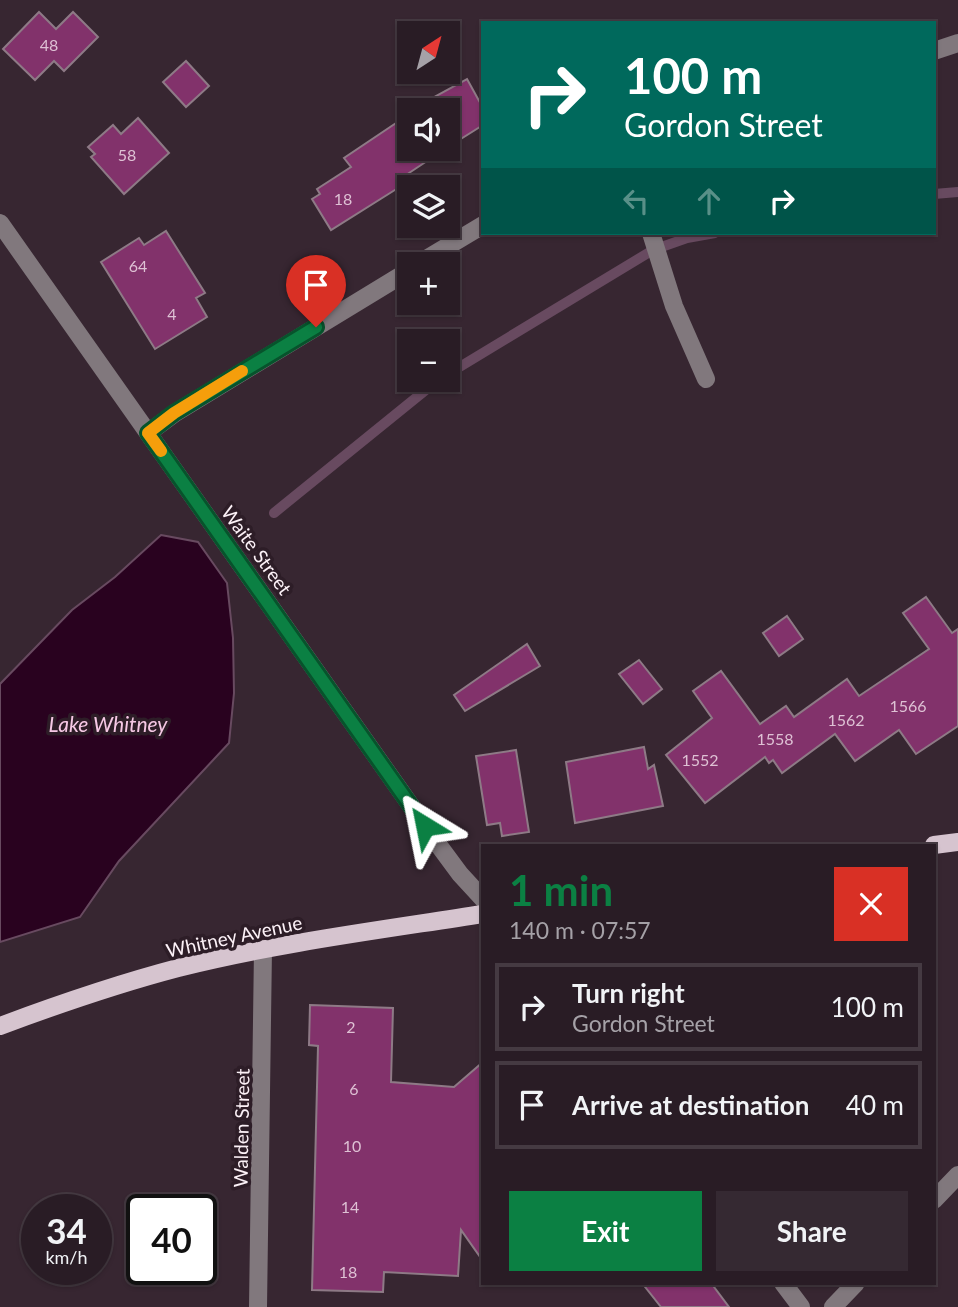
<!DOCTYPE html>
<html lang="en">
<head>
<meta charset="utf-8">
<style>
  :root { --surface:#291c25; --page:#352932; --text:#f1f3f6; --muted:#a5a1a7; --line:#453a42; --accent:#0b8043 }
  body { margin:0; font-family:Lato,sans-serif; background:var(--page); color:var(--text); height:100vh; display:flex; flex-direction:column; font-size:26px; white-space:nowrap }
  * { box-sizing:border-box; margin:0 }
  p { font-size:23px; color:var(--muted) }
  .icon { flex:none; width:38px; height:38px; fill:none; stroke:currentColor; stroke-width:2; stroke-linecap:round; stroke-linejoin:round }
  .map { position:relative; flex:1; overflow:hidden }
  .side { position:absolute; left:481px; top:844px; width:455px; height:441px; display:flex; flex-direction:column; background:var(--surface); border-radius:0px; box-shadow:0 2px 5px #0004,0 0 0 2px var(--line) }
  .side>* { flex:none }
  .top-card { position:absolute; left:481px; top:21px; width:455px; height:214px; border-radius:0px; box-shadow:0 2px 5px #0004,0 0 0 2px var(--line); background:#00695c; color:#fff; overflow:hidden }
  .needle { width:46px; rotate:36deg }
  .buttons { position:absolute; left:397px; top:21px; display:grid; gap:14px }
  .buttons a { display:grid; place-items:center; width:63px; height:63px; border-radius:0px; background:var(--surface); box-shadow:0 2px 5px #0004,0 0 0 2px var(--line); font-size:35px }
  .speed { position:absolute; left:21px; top:1194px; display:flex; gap:14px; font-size:35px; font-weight:700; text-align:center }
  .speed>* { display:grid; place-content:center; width:91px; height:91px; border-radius:50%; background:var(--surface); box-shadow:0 2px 5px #0004,0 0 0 2px var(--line); line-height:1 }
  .speed small { font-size:18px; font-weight:400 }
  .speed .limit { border:4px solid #111; border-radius:10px; background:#fff; color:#111 }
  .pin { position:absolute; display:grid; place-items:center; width:60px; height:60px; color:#fff; margin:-72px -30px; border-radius:50% 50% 50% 0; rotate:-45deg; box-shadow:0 0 7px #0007 }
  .pin .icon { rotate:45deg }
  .me { position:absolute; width:77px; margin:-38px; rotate:325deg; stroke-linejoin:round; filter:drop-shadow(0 0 5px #0008) }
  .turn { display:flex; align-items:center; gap:24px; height:147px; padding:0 28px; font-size:32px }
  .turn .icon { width:91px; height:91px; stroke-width:2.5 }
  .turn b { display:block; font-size:49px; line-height:60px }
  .lanes { display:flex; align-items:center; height:66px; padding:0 28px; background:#0003; justify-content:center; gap:35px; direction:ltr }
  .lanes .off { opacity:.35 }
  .round { display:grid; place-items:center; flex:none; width:74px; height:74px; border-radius:0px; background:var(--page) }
  .overview { display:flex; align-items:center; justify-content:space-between; height:119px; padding:0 28px }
  h1 { font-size:42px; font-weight:700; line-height:52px; color:var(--accent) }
  .button { display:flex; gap:14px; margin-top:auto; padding:14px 28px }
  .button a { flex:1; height:80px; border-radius:0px; background:var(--accent); color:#fff; font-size:28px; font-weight:700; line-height:80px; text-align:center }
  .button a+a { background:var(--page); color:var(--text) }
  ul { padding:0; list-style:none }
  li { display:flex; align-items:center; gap:21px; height:88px; margin:0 14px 10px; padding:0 14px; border:4px solid var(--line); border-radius:0px }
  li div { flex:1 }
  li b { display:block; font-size:26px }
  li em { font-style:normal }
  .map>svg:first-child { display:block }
</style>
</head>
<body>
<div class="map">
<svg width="958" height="1307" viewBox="0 0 958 1307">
  <rect width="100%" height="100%" fill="#372631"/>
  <path fill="#29021f" stroke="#684a60" stroke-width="2" d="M161,535l37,7 29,41 6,55 1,55 -5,50 -110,118 -39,56 -80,25v-258l72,-74 43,-33z"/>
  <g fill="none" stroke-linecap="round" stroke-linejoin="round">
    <path stroke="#684a60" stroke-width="10" d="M934,194l24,-2
      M448,374l205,-124 34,-12 28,-5
      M274,513l164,-133"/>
  </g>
  <path fill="#82326b" stroke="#8e7a86" stroke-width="2" d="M39,12l17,17 17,-17 25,25 -34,34 -10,-10 -19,19 -32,-31z
    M186,61l23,25 -23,21 -23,-25z
    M467,79l16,29v17l-35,22v-37h-38v39h35l-42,28 3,6 -75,47 -19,-31 8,-5 -3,-5 34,-22 -7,-9 61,-41 -2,-3z
    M138,118l31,35 -45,41 -33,-37 4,-3 -7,-7 25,-22 8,9z
    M166,231l39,62 -9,5 11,19 -52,32 -54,-87 38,-24 5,7z
    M926,597l26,36 6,-4v97l-42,28 -17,-24 -44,31 -20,-27 -53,39 -9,-13 -4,3 -4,-6 -60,46 -39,-48 46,-37 -19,-27 28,-20 39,53 26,-18 8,11 53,-38 12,17 70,-47 -26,-36z
    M787,616l16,23 -24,17 -16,-23z
    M527,644l13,22 -75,45 -11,-16z
    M639,660l23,29 -19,15 -24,-30z
    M644,747l4,22 6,-4 9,41 -88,17 -9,-61z
    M516,750l13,82 -27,4 -2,-13 -13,2 -11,-69z
    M310,1005l83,3 -2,74 63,5 29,-25v199l-22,-31 -3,46 -74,-4 -1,20 -71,-2 6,-244 -9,-1z
    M642,1283h69l18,24h-68z"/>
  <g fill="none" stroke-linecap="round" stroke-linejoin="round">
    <path stroke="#81787d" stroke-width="18" d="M934,51l24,-8
      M0,223l440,624 20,27 23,25
      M651,233l23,73 32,73
      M418,264l65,-39
      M148,433l27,-20 235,-143
      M934,1200l24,-25
      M783,1283l18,24
      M258,1307l5,-358
      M833,1307l23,-24"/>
    <path stroke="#d6c4cf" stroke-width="18" d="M934,845l24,-3
      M0,1026c59,-22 117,-42 178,-58 100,-25 203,-38 305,-54"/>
  </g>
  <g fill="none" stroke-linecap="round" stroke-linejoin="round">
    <defs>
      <path id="route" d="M316,327l-142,86 -26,20 277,393"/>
    </defs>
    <use href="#route" stroke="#07532c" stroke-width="18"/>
    <use href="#route" stroke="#0b8043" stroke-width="12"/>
    <path stroke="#f59e0b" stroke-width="12" d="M161,451l-13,-18 26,-20 68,-42"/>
  </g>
  <g text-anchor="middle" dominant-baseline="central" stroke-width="7" stroke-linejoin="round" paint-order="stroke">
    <g font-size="16" fill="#dec1d4">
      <text x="49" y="44">48</text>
      <text x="127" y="154">58</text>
      <text x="343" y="198">18</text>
      <text x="138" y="265">64</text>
      <text x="172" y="313">4</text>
      <text x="908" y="705">1566</text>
      <text x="846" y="719">1562</text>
      <text x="775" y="738">1558</text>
      <text x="700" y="759">1552</text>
      <text x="351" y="1026">2</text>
      <text x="354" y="1088">6</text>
      <text x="352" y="1145">10</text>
      <text x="350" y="1206">14</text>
      <text x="348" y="1271">18</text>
    </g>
    <g font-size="19" fill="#fcf1f7" stroke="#2d1d27">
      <text transform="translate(257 550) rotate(54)">Waite Street</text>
      <text transform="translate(234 936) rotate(-12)">Whitney Avenue</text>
      <text transform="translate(241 1128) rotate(-89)">Walden Street</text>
    </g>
    <g font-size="21" font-style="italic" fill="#f6c8e5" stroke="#2d1d27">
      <text x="108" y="723">Lake Whitney</text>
    </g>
  </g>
</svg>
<div class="buttons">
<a><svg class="needle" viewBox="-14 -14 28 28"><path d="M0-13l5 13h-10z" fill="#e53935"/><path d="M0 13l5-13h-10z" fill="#a5a1a7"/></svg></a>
<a><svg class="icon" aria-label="sound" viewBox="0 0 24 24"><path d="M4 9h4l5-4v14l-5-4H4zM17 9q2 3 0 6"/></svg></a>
<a><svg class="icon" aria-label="layers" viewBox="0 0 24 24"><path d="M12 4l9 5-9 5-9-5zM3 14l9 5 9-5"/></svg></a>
<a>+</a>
<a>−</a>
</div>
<div class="speed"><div>34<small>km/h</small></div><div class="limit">40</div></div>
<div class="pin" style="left:316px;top:327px;background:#d93025"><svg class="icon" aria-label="arrive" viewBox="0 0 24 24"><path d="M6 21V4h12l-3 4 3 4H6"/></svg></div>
<svg class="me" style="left:425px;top:826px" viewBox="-20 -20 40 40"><path d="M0-17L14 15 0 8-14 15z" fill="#0b8043" stroke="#fff" stroke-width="4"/></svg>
<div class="top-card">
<div class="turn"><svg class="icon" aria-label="right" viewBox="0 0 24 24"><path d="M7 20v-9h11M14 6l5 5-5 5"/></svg><div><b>100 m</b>Gordon Street</div></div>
<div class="lanes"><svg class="icon off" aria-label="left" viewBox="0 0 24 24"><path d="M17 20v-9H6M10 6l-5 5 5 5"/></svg><svg class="icon off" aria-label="ahead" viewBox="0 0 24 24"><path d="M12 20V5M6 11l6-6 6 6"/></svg><svg class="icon" aria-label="right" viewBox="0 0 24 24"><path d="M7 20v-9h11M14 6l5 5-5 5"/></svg></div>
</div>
<section class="side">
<div class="overview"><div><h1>1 min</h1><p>140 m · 07:57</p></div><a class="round" style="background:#d93025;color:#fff"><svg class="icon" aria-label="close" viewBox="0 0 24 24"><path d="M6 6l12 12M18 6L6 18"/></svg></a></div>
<ul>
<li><svg class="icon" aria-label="right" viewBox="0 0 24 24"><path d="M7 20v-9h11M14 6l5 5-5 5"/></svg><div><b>Turn right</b><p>Gordon Street</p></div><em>100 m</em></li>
<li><svg class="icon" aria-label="arrive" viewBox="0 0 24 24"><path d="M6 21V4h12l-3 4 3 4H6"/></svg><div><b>Arrive at destination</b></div><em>40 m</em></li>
</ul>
<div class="button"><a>Exit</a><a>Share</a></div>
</section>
</div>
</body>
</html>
